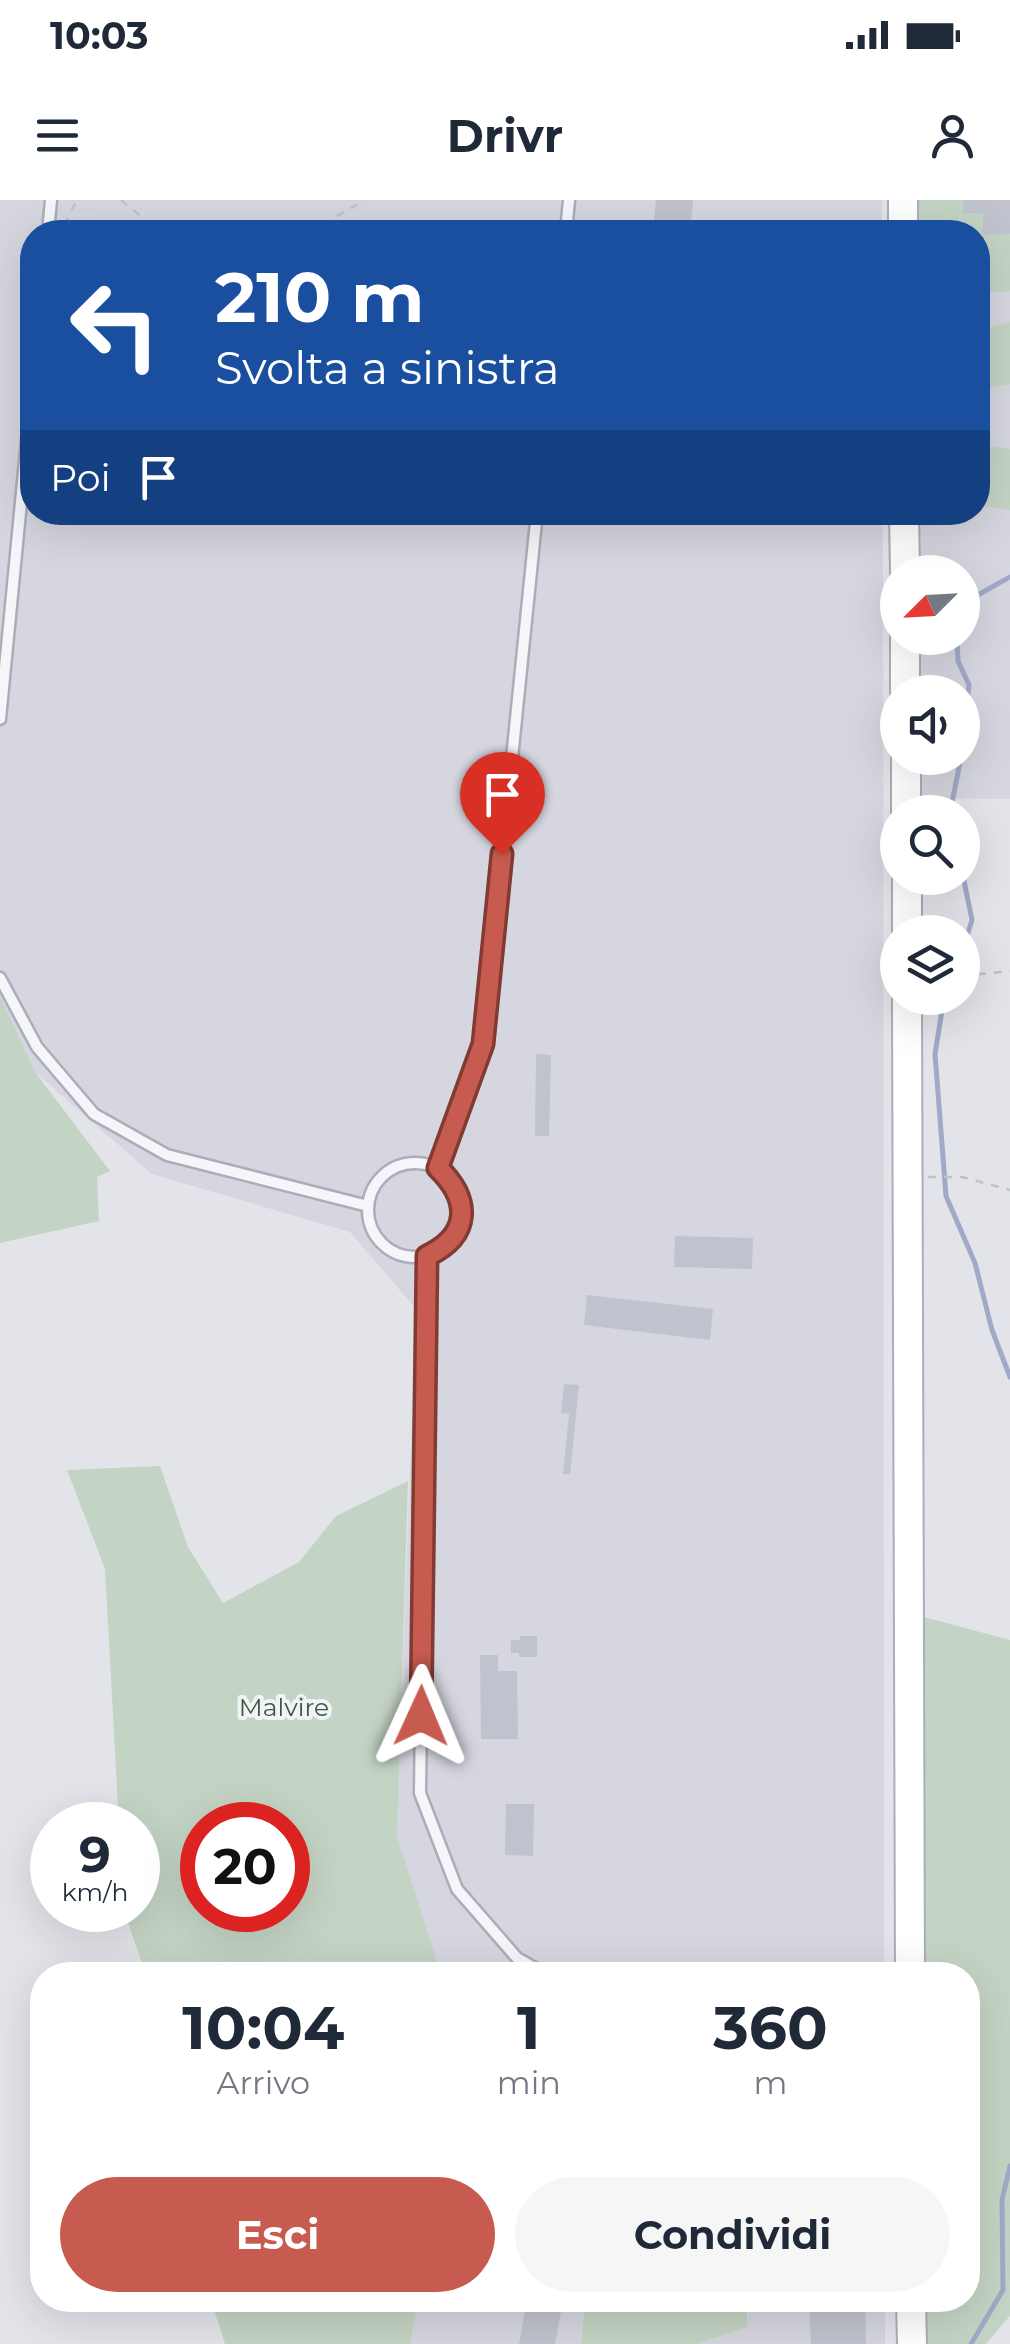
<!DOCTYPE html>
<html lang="it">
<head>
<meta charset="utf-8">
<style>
  :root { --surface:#fff; --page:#f6f6f7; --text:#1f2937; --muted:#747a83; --accent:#c85b4f }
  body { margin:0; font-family:Montserrat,sans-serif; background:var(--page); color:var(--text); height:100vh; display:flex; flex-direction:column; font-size:38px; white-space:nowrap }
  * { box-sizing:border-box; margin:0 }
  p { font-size:32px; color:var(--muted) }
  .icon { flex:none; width:55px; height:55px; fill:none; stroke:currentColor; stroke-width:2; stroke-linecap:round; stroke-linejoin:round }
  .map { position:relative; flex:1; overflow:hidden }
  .drawer { position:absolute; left:30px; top:1762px; width:950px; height:350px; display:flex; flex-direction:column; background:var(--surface); border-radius:40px; box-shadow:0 10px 40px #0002 }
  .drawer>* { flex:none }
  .top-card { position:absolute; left:20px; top:20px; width:970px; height:305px; border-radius:40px; box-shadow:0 10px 40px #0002; background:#1a4fa0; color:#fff; overflow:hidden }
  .needle { width:65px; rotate:246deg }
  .buttons { position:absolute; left:880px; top:355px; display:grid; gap:20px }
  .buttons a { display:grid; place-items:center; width:100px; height:100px; border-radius:50%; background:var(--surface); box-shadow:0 10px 40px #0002; font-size:50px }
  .speed { position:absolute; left:30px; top:1602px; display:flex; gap:20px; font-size:50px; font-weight:700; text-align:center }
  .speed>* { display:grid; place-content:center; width:130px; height:130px; border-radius:50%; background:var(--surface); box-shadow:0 10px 40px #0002; line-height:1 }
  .speed small { font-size:25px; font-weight:400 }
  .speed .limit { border:15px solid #d22; background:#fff; color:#111 }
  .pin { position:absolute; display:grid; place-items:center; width:85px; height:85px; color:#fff; margin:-102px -42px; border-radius:50% 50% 50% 0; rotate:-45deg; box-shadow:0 0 10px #0007 }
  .pin .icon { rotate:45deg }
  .me { position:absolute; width:110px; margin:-55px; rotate:1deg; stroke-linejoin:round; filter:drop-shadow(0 0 8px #0008) }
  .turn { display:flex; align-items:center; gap:35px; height:210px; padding:0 30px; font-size:45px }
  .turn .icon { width:130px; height:130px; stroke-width:2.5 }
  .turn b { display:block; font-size:70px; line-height:85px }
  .then { display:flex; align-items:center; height:95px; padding:0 30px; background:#0003; gap:20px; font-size:38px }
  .eta { display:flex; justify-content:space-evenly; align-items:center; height:170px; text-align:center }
  .eta b { font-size:60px; font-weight:700; line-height:70px }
  .primary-button { display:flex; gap:20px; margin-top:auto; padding:20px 30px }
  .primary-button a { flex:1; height:115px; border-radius:60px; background:var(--accent); color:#fff; font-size:40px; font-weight:700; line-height:115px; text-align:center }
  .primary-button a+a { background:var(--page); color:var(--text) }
  .status { display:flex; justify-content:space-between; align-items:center; height:70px; padding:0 50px; background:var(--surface); direction:ltr }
  .status svg { height:28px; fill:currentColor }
  header { display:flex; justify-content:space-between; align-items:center; height:130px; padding:0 30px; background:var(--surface); font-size:45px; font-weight:700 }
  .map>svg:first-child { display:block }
</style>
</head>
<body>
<div class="status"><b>10:03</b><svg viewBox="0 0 49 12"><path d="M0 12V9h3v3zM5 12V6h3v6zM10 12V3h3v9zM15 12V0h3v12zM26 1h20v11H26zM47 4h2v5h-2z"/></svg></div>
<header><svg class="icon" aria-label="menu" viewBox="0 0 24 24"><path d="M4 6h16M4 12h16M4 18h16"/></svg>Drivr<svg class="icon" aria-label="person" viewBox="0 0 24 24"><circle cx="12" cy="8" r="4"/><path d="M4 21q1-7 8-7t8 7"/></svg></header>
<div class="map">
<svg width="1010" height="2144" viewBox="0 0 1010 2144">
  <rect width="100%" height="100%" fill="#e3e4ea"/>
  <path fill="#d5d6df" d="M0,0h882v32h-850v280l851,1 1,1462h-444l-44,-123 20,-543 -66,-77 -198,-58 -117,-102 -35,-72z
    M903,0h107v599l-104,-1v-40h56v-66h-57v-54h57v-66h-57l-1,-59 74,-1v-280h-75z
    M419,2100h166l-4,44h-171z
    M749,2100h136v44h-187l49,-17z"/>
  <path fill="#c4d4c4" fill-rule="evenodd" d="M917,0h93v91l-32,2v-61h-61z
    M1010,122v62l-32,7v-61z
    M978,245l32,4v61l-32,-5z
    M0,796l35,76 75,99 -13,6 2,44 -99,22z
    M160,1266l28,81 35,56 76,-41 37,-46 72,-35 -11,355 44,139h-295l-22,-64 14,-1v-85h-19l-14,-256 -38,-99zM202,1625h86v85h-86z
    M909,1413l101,27v676l-24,28h-69v-44h51v-325h-53z
    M211,2100h208l-9,44h-185z
    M585,2100h161l2,27 -50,17h-117z"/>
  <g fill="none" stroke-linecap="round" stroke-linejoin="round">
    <path stroke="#a0aac8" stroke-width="5" d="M962,416l14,-20 34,-19
      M957,438l1,23 11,24 -7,63
      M950,612l11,-54
      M962,671l10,49 -10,32
      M944,798l-9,56 11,142 29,67 17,67 18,47
      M971,2144l32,-54 -1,-90 8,-34"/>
  </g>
  <path fill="#c0c2cd" d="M656,0h37l-3,32h-37z
    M963,0h47v34l-27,1v-22h-20z
    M536,854l15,1 -2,81h-14z
    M675,1036l78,2 -1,31 -78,-2z
    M587,1095l126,14 -3,31 -126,-15z
    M564,1184l15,1 -9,89h-7l6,-60 -8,-1z
    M521,1436h16v21h-18v-4h-8v-13h8z
    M480,1455h18v16h19l1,68h-37z
    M506,1604h28l-1,52 -28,-1z
    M527,2100h36l-8,44h-36z
    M809,2100h56l1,44h-55z"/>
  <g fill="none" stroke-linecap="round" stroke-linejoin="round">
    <defs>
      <path id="service" d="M48,32l3,-32
        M566,32l3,-32
        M0,519l32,-330
        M0,778l37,69 57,67 73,41 201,51
        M368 1010a47 47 0 1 1 94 0a47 47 0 1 1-94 0Z
        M438,968l45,-124 54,-532
        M427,1056l-7,537 37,96 60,69 30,17"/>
      <path id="secondary" d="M903,0v32
        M904,312l1,60
        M905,438v54
        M906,558v54
        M907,678v54
        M907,798l3,977
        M911,2100l1,44"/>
    </defs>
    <use href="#service" stroke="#acadb8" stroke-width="15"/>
    <use href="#secondary" stroke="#acadb8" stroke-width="32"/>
    <path stroke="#c0c2c9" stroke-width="2.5" stroke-dasharray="8 8" stroke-linecap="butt" d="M121,0l39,32
      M64,25l13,-25
      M309,32l56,-32
      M962,776l48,-5
      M928,977h34l48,13"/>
    <use href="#service" stroke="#f5f6f9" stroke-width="10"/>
    <use href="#secondary" stroke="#fff" stroke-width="28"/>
  </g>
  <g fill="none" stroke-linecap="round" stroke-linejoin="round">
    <defs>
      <path id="route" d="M421,1516l6,-460c44,-21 44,-56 11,-88l45,-124 19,-190"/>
    </defs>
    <use href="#route" stroke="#823b33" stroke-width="25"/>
    <use href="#route" stroke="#c85b4f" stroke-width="18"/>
  </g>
  <g text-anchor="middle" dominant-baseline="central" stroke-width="8" stroke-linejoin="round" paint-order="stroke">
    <g font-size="25" fill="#395d3b" stroke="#f2f3f8">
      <text x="284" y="1507">Malvire</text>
    </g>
  </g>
</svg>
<div class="buttons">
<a><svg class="needle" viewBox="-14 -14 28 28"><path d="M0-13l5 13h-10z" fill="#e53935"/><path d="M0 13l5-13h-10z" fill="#747a83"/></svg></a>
<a><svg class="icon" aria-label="sound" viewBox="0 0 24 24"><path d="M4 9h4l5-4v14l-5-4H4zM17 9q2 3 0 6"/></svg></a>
<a><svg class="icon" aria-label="search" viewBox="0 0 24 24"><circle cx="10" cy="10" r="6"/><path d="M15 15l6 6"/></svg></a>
<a><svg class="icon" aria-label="layers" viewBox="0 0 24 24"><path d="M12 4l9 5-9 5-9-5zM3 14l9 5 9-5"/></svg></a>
</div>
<div class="speed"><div>9<small>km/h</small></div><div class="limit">20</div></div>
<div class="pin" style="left:502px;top:654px;background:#d93025"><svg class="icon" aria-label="arrive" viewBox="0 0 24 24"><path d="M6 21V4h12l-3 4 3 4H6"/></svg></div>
<svg class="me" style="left:421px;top:1516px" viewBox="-20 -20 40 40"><path d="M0-17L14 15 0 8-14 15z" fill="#c85b4f" stroke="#fff" stroke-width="4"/></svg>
<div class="top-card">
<div class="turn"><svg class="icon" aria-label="left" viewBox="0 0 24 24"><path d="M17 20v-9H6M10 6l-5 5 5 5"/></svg><div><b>210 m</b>Svolta a sinistra</div></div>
<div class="then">Poi<svg class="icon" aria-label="arrive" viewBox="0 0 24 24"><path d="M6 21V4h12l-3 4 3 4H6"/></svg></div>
</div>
<section class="drawer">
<div class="eta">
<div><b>10:04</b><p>Arrivo</p></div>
<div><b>1</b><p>min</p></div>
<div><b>360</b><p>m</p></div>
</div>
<div class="primary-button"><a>Esci</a><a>Condividi</a></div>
</section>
</div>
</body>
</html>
